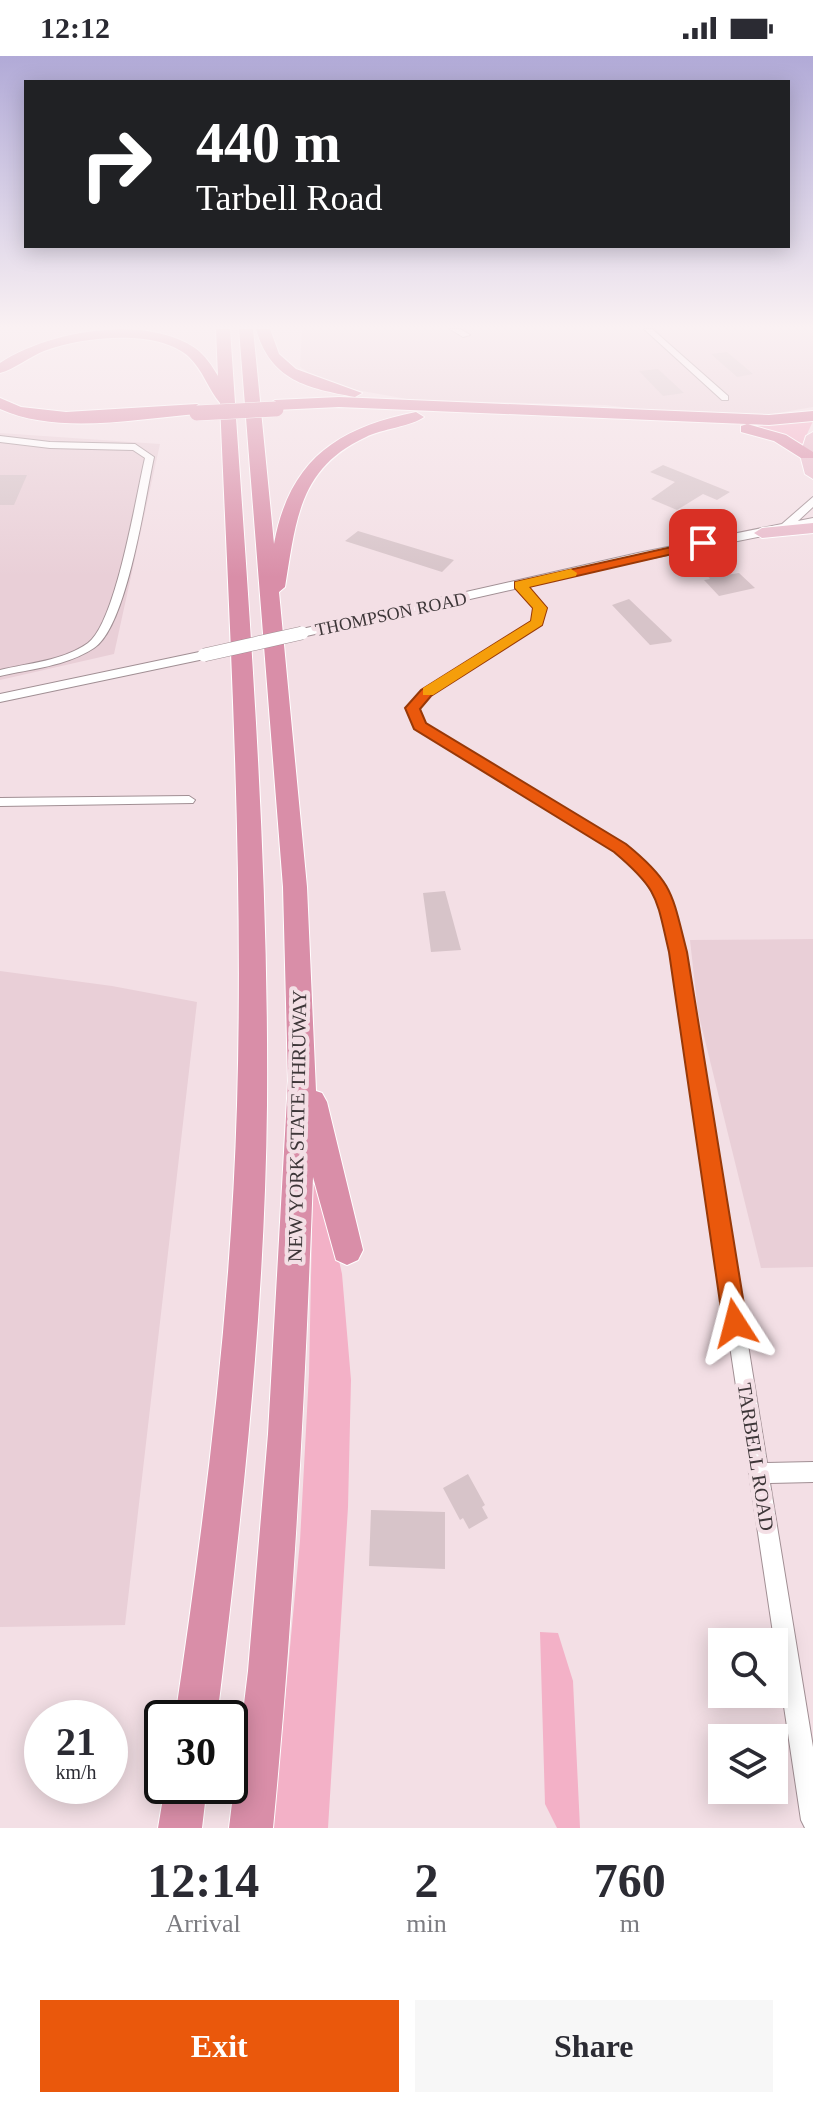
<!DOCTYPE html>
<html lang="en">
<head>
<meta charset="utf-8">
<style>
  :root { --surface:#fff; --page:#f7f7f7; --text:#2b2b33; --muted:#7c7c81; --accent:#ea580c }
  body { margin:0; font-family:"Times New Roman",serif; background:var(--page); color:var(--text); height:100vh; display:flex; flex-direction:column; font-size:30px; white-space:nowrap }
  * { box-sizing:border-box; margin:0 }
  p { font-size:26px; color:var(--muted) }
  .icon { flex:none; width:44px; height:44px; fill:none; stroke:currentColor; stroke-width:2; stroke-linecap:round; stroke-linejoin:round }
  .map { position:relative; height:1772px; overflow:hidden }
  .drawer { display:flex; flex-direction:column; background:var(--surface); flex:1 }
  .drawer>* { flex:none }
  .banner { position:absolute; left:24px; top:24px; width:766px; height:168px; border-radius:0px; box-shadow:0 4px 20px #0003; background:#202124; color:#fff; overflow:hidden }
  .buttons { position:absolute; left:708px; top:1572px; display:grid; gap:16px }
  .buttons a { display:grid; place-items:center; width:80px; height:80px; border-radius:0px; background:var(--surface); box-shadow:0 4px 20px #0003; font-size:40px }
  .speed { position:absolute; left:24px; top:1644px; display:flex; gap:16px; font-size:40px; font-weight:700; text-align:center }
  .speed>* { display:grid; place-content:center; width:104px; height:104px; border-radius:50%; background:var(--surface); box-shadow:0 4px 20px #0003; line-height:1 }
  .speed small { font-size:20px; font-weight:400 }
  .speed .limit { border:4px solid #111; border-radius:12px; background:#fff; color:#111 }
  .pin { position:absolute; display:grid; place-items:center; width:68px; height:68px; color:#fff; margin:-34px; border-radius:16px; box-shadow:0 4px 12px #0006 }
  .me { position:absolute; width:88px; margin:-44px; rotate:351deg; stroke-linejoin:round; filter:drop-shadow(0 0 6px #0008) }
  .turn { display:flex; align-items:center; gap:28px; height:168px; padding:0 40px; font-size:36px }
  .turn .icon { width:104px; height:104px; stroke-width:2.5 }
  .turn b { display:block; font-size:56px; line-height:68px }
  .eta { display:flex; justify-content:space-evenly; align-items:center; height:136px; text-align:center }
  .eta b { font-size:48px; font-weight:700; line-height:56px }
  .button { display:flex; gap:16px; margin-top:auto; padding:16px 40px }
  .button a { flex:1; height:92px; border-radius:0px; background:var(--accent); color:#fff; font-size:32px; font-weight:700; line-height:92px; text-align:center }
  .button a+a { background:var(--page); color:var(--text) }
  .status { display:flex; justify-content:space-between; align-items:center; height:56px; padding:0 40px; background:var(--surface); direction:ltr }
  .status svg { height:22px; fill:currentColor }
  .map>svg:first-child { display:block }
</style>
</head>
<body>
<div class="status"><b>12:12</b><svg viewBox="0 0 49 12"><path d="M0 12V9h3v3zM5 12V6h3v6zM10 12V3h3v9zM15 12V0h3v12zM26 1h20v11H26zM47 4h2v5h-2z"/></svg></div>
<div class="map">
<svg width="813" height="1772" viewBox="0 0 813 1772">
  <rect width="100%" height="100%" fill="#f3dfe5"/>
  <path fill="#e9cfd7" d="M302,273h511v78l-41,7h-88l-79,-9 -192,-5 -85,-15 -28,-18z
    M0,377l160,11 -46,210 -114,26z
    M813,883v328l-52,1 -63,-256 -8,-72z
    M0,915l112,15 85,16 -72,623 -125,2z"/>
  <path fill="#f3b1c7" d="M681,364l132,1 -11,24c-37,-22 -79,-22 -121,-25z
    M313,1126l14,25 15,67 9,106 -3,127 -20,321h-55l27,-287 9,-167z
    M540,1576l18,1 15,48 7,147h-23l-12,-24z"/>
  <path fill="#d7c4c9" d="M727,296l26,22 -16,3 -26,-23z
    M658,313l26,24 -21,3 -24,-25z
    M663,409l67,27 -13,8 -14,-6 -26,16 -26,-11 24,-17 -25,-10z
    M0,419h27l-13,30h-14z
    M358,475l96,29 -12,12 -97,-31z
    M722,516l4,3 13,-2 16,15 -36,8 -15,-16 6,-1 -3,-4z
    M629,543l43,41 -1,2 -21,3 -38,-40z
    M445,835l16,59 -30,2 -8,-59z
    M468,1418l17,31 -3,2 6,11 -19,11 -6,-11 -3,2 -17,-32z
    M371,1454l74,2v57l-76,-3z"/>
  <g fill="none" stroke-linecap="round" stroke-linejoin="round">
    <defs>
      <path id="minor" d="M450,273h10l10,6 -7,2z
        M644,273h8l76,67v4h-6z
        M0,380l50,6 85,2 19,13c-9,41 -27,170 -60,191 -27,18 -63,21 -94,28v-6c28,-7 63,-9 88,-27 28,-20 48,-147 57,-185l-12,-8 -83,-2 -50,-6z
        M520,526l4,1 21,25 -3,16 -112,71 -12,13 6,15 201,122 15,13 20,22 8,13 17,59 82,511 46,-1v20l-43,1 43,264v81h-8l-4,-8 -130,-868c-12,-52 -15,-65 -56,-101l-200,-123 -9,-20 16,-17 111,-70 2,-13 -20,-23z
        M189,740l6,4 -2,3 -193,3v-8z"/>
      <path id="tertiary" d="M813,441v10l-15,14 15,-3v8l-175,35 -336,76 -7,-4 7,-4 336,-76 144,-29z
        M204,595l7,4 -2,3 -209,44v-8z"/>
      <path id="primary" d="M813,376v47l-8,-5 -5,-19 6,-19z
        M813,467v10l-51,5 -8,-5 8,-5z"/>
      <path id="motorway" d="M216,273h14c17,258 39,517 37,776 -2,205 -25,409 -50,613h-42c30,-203 56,-407 62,-613 7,-234 -7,-468 -17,-702 -12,-14 -17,-33 -31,-46 -32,-29 -107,-20 -145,-6 -15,6 -29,18 -44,22v-10c49,-32 144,-49 195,-15 10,7 17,18 23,28z
        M239,273h14l21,215c15,-83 62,-116 142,-132l8,5c-11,9 -43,12 -58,20 -68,31 -70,85 -81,150l-6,5 28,295 9,204 6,2 5,9 36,148 -5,10 -11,5 -11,-5 -23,-83c-8,218 -19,434 -40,651h-44l19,-157 20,-237 20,-353 -5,-194z
        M256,273h14l9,25 17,15 66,24 -7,4c-48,-9 -84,-16 -99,-68z
        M339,341l430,18 44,-4v10l-44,4 -430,-18 -64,3 -8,-5 8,-5z
        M0,342l21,9 45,5 131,-8 8,5 -8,5c-62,5 -139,21 -197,-5z
        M747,368l39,11 27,17v6h-12l-27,-17 -33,-9v-6z
        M165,1730h42l-5,42h-44z"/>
    </defs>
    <use href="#minor" stroke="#a18f94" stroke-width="2"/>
    <use href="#tertiary" stroke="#a18f94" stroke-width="2"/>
    <use href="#primary" stroke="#fff" stroke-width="2"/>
    <use href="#motorway" stroke="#fff" stroke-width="2"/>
    <use href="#minor" fill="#fff" fill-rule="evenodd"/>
    <use href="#tertiary" fill="#fff" fill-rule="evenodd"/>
    <use href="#primary" fill="#e8bbcb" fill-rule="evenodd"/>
    <use href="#motorway" fill="#d98ea8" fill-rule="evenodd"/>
    <defs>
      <path id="tertiary-bridge" d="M204,599l98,-22"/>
      <path id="motorway-bridge" d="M197,357l79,-4"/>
    </defs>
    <use href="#tertiary-bridge" stroke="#a18f94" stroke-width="14" stroke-linecap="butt"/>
    <use href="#motorway-bridge" stroke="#fff" stroke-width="16" stroke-linecap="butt"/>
    <use href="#tertiary-bridge" stroke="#fff" stroke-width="13"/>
    <use href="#motorway-bridge" stroke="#d98ea8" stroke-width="15"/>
  </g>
  <linearGradient id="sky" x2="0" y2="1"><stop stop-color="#b1aad7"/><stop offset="0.52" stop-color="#faf1f3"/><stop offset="1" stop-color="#faf1f3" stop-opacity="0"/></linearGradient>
  <rect width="813" height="521" fill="url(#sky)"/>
  <path fill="#ea580c" stroke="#983908" stroke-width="2" d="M703,484l4,1v5l-178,41 18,21 -5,17 -111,71 -11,13 6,14 200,121c48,39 46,50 61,108l60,371 -4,8 -8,4 -8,-4 -4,-8 -54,-371c-13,-55 -10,-62 -55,-100l-200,-123 -9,-21 16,-18 110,-69 2,-13 -18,-20v-6z"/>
  <path fill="#f59e0b" d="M571,513l6,4 -1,3 -47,11 18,21 -5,17 -109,70h-10v-7l108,-67 2,-13 -18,-20v-6z"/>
  <g text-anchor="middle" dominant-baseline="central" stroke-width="8" stroke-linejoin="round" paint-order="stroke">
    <g font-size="18" fill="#3d3638" stroke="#f3dfe5">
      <text transform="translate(391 558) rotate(-12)">THOMPSON ROAD</text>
    </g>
    <g font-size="20" fill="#3d3638" stroke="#f3dfe5">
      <text transform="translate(297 1070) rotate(-89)">NEW YORK STATE THRUWAY</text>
      <text transform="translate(756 1401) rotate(81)">TARBELL ROAD</text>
    </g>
  </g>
</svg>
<div class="buttons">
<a><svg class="icon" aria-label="search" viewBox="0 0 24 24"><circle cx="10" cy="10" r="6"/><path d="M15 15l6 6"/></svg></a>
<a><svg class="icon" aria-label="layers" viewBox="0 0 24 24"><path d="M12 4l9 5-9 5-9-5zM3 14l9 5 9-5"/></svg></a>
</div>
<div class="speed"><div>21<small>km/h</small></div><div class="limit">30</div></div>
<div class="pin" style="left:703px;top:487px;background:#d93025"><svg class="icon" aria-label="arrive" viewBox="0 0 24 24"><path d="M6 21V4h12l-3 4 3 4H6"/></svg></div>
<svg class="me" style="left:735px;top:1267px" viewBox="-20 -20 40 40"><path d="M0-17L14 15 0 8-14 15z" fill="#ea580c" stroke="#fff" stroke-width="4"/></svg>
<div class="banner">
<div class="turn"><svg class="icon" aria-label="right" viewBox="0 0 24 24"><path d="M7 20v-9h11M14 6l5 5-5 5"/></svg><div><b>440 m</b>Tarbell Road</div></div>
</div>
</div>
<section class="drawer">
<div class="eta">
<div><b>12:14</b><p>Arrival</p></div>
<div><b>2</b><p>min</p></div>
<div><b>760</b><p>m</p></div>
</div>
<div class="button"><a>Exit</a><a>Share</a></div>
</section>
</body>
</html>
